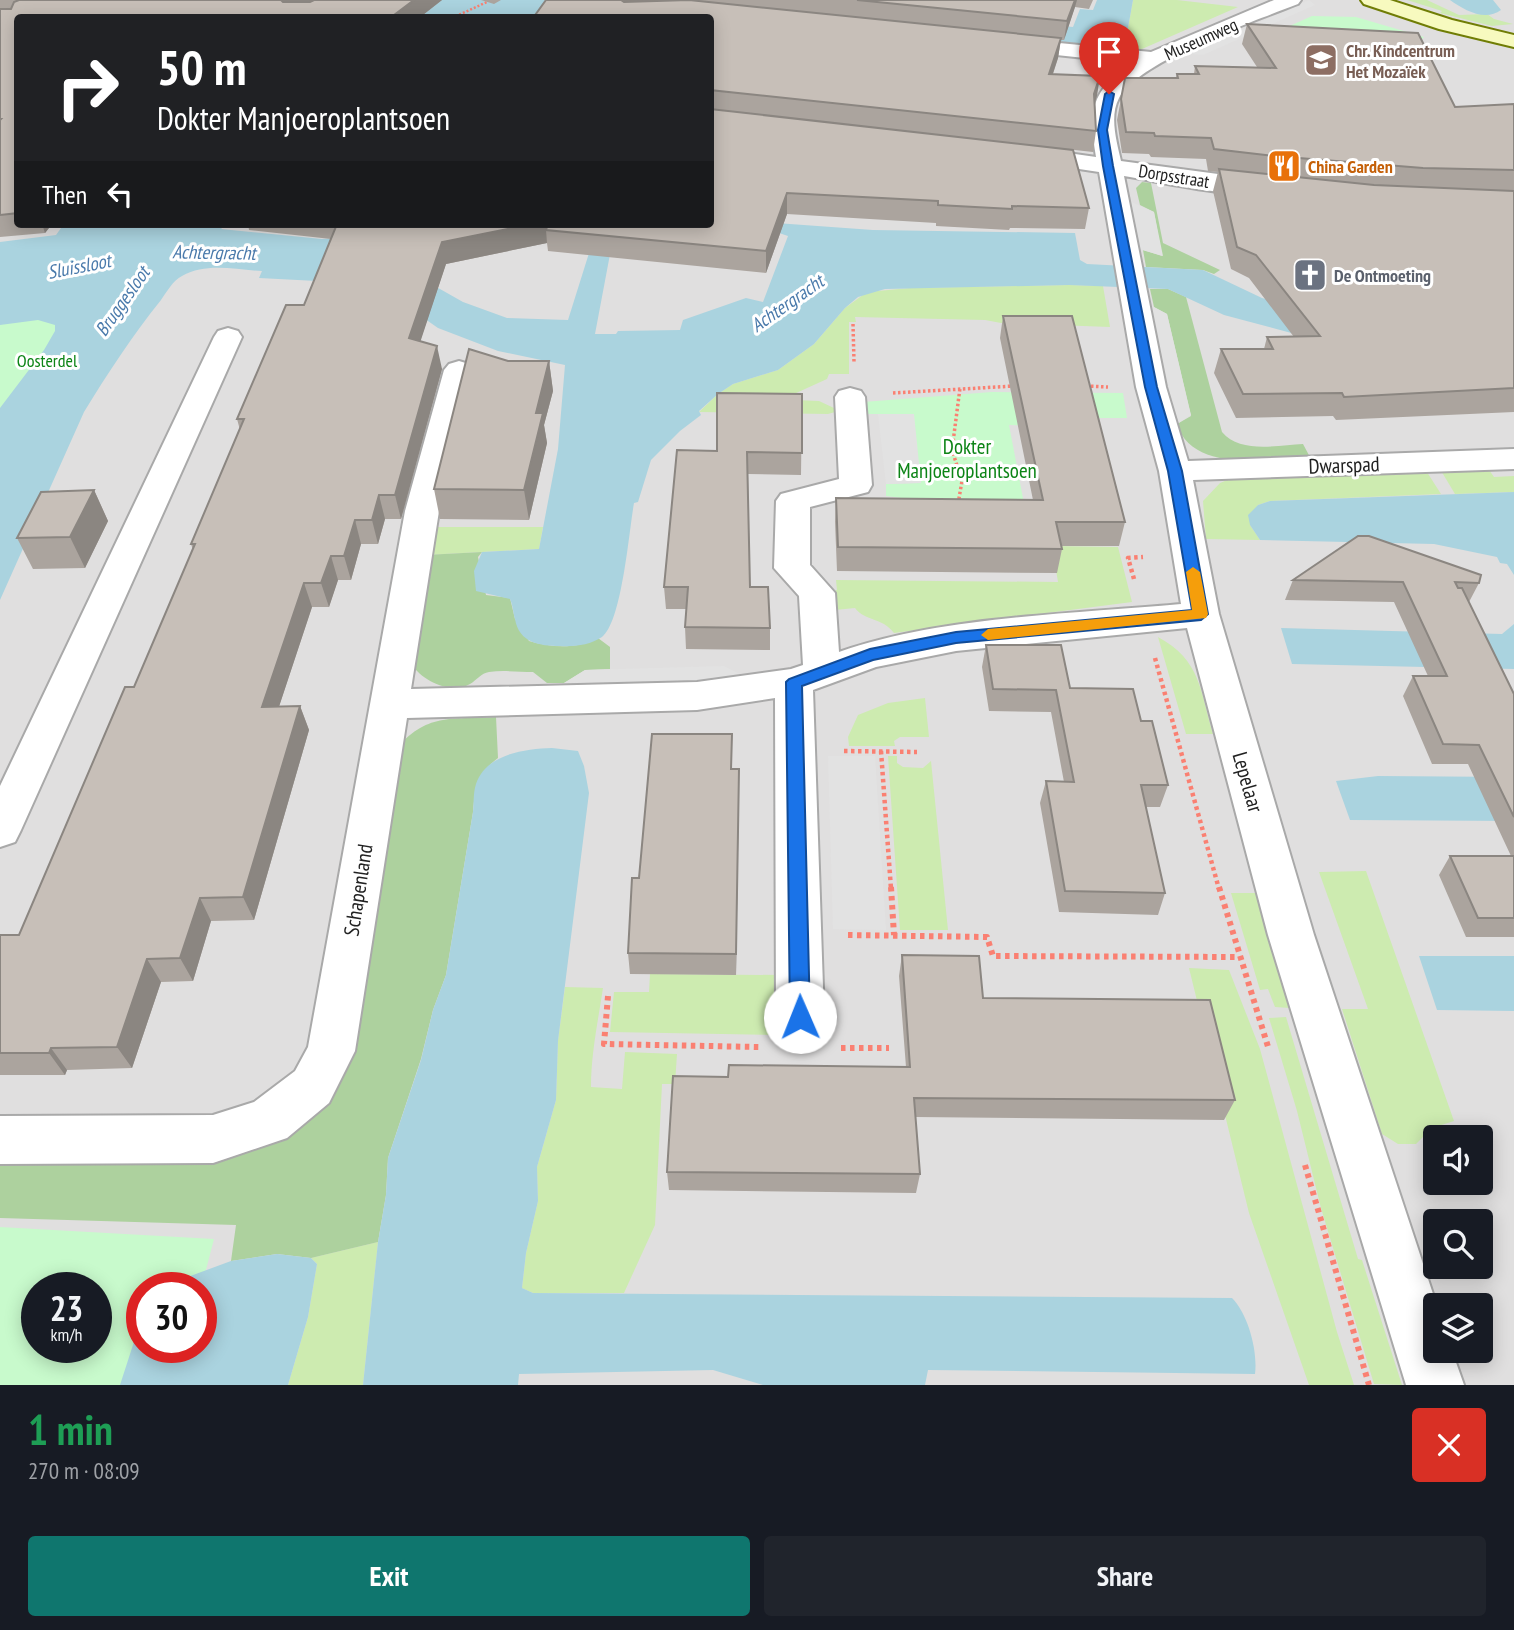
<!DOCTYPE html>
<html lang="en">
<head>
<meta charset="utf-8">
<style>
  :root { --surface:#171b24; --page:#20242c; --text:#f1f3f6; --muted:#9ea1a6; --accent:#0f766e }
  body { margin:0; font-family:"PT Sans Narrow",sans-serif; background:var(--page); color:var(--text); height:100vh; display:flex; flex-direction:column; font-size:26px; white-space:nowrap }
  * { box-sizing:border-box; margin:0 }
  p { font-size:23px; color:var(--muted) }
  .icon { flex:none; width:38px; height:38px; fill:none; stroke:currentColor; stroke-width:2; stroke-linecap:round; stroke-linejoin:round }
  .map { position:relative; height:1385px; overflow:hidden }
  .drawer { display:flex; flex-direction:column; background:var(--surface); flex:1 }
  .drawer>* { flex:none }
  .guide { position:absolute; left:14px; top:14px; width:700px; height:214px; border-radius:7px; box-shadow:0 4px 18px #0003; background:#202124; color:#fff; overflow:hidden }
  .tools { position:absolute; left:1423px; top:1125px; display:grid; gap:14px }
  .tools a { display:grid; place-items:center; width:70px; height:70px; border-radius:7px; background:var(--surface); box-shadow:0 4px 18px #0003; font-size:35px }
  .speed { position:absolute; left:21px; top:1272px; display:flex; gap:14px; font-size:35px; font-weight:700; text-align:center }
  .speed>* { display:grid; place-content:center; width:91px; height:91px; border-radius:50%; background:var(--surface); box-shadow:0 4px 18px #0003; line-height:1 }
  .speed small { font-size:18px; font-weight:400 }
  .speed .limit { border:10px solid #d22; background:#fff; color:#111 }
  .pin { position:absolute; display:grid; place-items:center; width:60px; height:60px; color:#fff; margin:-72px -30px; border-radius:50% 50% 50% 0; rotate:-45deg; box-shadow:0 0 7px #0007 }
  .pin .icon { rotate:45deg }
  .me { position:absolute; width:77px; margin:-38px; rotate:359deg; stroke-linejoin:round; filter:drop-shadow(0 0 5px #0008) }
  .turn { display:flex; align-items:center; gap:24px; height:147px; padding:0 28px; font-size:32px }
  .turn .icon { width:91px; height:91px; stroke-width:2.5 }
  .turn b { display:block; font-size:49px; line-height:60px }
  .then { display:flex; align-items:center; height:66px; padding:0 28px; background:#0003; gap:14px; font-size:26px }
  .round { display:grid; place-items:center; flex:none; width:74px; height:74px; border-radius:7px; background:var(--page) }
  .headline { display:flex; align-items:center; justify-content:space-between; height:119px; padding:0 28px }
  h1 { font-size:42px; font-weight:700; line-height:52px; color:#1e9e55 }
  .button { display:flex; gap:14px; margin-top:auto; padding:14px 28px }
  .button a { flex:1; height:80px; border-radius:7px; background:var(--accent); color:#fff; font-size:28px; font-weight:700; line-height:80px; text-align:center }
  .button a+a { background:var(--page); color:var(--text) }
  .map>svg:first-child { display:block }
</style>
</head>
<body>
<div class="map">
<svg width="1514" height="1385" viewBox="0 0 1514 1385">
  <rect width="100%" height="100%" fill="#f2efe9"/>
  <path fill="#e0dfdf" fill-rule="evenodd" d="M0,0h1514v1385h-1514zM18,18h692v206h-692zM1435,1138h45v45h-45zM1435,1222h45v45h-45zM37,1288h59v60h-59zM142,1288h59v60h-59zM1435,1306h45v45h-45z"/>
  <path fill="#cdebb0" d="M1133,0h44l61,7 -96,42 -61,-1 1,-4 22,2 22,-7z
    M1407,0h20l32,15 28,-1 7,5 19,5 -21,2 -52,-13 2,-2z
    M1069,285l34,1 7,41 -109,-4 -16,-3 -130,-3 1,5h-7v52h-20l-2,5 -33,15 1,6 24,1 15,7 1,4 -7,2 -129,-2 19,-18 15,-10 45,-14 36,-26 31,-36 22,-16 43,-4z
    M1487,467l7,10 20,-1v16l-59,2 -15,-25z
    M1425,469l16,25 -171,7 -12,4 -8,20 10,15 -54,-1 -3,-38 17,-18 17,-7z
    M430,527h113l-4,22 -114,6z
    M1052,546l66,1 14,55 -238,31c-12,-16 -28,-11 -39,-25l-20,2 -2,-19 4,-1 -1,-10 222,2z
    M1158,637c43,23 42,54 55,97h-27z
    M925,698l4,39h-29l-6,4 1,5h-46l-1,-9 10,-22 30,-12z
    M888,756h9v7l6,4 20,1 8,-7 17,169h-48z
    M1366,871l88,250 -22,7 -16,16h-18l-16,-10 -40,-125h26l-49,-137z
    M1231,893h31l28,115 -15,-1 -7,-18 -8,1z
    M1189,968l40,2 31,79 77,283 17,53h-45l-60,-172z
    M650,974l130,1 -3,60 -167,-3 4,-40h35z
    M565,987l38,1c-5,33 -12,66 -12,99l31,2 3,-37 52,2 -2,30h-13l-7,141 -31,68h-91l-11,-5 4,-35 12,-52 -1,-34 19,-67 2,-59z
    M1286,1017l72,242 4,1 40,125 -28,-1 -53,-176 -24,-97 -28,-93z
    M378,1242l-15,143h-75l20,-68 9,-53 -6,-6z"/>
  <path fill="#add19e" d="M1142,182l9,1 12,60 57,27 -6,4 -11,-4 -57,-3 -3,-17 19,6 -8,-44 -14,-7 -4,-17z
    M1150,289h18l18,8 36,135c18,22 56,13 81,12l8,15c-39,1 -120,14 -134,-35l14,-8 -24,-102 -13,-7z
    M482,552l-4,5 8,38 24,3 5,21 14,22c23,7 48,8 69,-3l12,9v22l-25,1 -21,13h-17l-14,-11c-14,0 -30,-2 -44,0 -8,1 -12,8 -19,12 -19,11 -47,-3 -58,-19l13,-110z
    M496,717l2,41c-20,15 -23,30 -25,54l-27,163 -13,35 -12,49 -33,99 -2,37 -8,47 -67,16 -34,-4 -46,7 5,-36 -236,-7v-58l315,-52 20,-17 8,-20 51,-320c33,-39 56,-31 102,-34z"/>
  <path fill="#c8facc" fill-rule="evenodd" d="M1312,16l44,1 68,20 -13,14 -144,-15z
    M77,307l-77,233v-220z
    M992,392l131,1 4,25h-73l1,8 -46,-1 17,89 -140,-18v-12l34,-1 -7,-69h-49l-1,-12z
    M0,1227l214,12 -13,50 -59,-1v60l35,37h-177zM37,1288h59v60h-59z"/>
  <path fill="#e2e2e2" d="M1309,0l6,5 -112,50 -15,-1z
    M1129,201l25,11 9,44 -24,-7z
    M1150,305l17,9 24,101 -14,9z
    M878,414h36l7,69 -35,1z
    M724,666l20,10 -66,6 -114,1 21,-13z
    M828,756h47l11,174 -53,-1z"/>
  <path fill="#aad3df" d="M401,0h595l48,24 29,3 7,-18 13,1 4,-10h36l-7,39 -22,7 -407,-42 -154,13h-130z
    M1450,0h43l8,10c-16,12 -37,0 -51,-10z
    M762,222l111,8 202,3 5,27 7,4 116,6 59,28 60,16 -1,27 -97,-26 -56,-26 -99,-4 -184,4 -27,8 -13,11 -31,36 -36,26 -45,14 -15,10 -19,17 2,4 -21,16 -29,29 -13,42 -4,1c-5,28 -12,119 -32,134 -12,8 -28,10 -42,9 -20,0 -41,-3 -45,-27 -2,-7 -2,-13 -5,-20l-34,-8 -2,-20 8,-19 57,-3 19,-100 7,-84 -67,-14 -60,-23 -43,-30 -78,-17 -58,-3 3,-7c-27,-1 -55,-9 -80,5 -9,4 -16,17 -21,24 -29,36 -53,73 -77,112l-84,188v-192l44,-58 11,-19v-6l-17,-5 -38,5v-83l56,-7 8,-11h162l-5,5 101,10 26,-2 115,65 44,16 61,2 27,-86 19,-1 -19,101h21l2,-3 62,-1 3,-10 63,-22 17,4 25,-66 -12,-4z
    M1514,492v83l-7,-11 -7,-1 -3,-6 -63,-13 -174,-4 -10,-15 -2,-10 10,-10 12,-4z
    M1514,624v45l-222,-5 -11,-36 221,6z
    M552,748l26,3 6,15 5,27 -31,248 -2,59 -19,67 1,34 -12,52 -4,35 11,5 699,5c16,16 26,53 23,76l-327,-4 -3,15h-162l-50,-15 -194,4 -1,11h-155l15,-143 8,-47 2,-37 33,-98 12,-50 13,-35 27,-163c1,-9 0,-19 3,-28 10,-30 48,-35 76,-36z
    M1378,776l136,1v44l-164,-1 -14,-39z
    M1419,956h95v55l-77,-1z
    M277,1254l34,4 6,6 -9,53 -20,68h-168l22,-68v31h59v-60h-39l4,-3 65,-24z"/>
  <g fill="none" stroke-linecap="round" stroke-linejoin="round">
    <defs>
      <path id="street" d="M1274,0h27l-3,4c-41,16 -160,57 -179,94 -10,19 -2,44 2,63l156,21 3,5 -3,5c-34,9 -116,-10 -153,-16l42,211 22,74 326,-12v20l-321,11 26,134 95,321 123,371h-2v45h17l12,34h-58l-138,-450 -81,-307 -231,23 -80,16 -63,23 11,327 -7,15 -17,6 -17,-6 -7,-15 -1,-319 -78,12 -290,8 -52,333 -26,52 -42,35 -74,25 -213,1v-48l213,-1 41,-13 41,-31 13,-24 97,-536 39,-141 5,-6 10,-3 10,3 5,6 -35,141 -28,178 286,-7 94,-13 12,-4 -4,-69 -25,-28 2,-67 5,-7 58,-15 -4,-82 4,-6 11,-3 11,3 4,6 7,88 -4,7 -58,15v58l25,28 4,59c102,-36 234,-38 342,-48l-22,-133 -23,-84 -37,-215 -73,-11 -8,-2 -4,-5 4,-5 8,-2 70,10c-8,-47 -5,-66 36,-94l-123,-13 -7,-2 -3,-4 3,-4 7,-2 142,14z
        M228,328l10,3 4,6 -221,493 -6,12 -15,5v-61l214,-449 4,-6z"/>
      <path id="secondary" d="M1361,0h29l62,20 62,15v12l-75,-18 -75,-25z"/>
    </defs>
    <use href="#street" stroke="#a9a9a9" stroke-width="4"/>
    <use href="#secondary" stroke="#707d05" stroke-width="4"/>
    <path stroke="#fa8072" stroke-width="2.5" stroke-dasharray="2 2" stroke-linecap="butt" d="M452,18l35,-16"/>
    <path stroke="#fa8072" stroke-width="3.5" stroke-dasharray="2.5 2.5" stroke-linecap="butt" d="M853,324l1,38
      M1086,386l22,1
      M893,393l121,-7
      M958,504l4,-23 -10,-31 8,-62"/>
    <path stroke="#fa8072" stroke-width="4.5" stroke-dasharray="3.5 3.5" stroke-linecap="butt" d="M1134,579l-6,-21 15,-1
      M1155,658l64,231
      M844,751l73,1
      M881,751l10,138"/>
    <path stroke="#fa8072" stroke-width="6" stroke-dasharray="4.5 4.5" stroke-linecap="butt" d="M891,887l3,48
      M1219,887l50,163
      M848,935l139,2 6,19 245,1
      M608,996l-4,48 155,3
      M841,1048h48
      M1305,1165l64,220"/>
    <use href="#street" fill="#fff" fill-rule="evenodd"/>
    <use href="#secondary" fill="#f7fabf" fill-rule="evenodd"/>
  </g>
  <path fill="#aba49e" d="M0,0h442l-23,18h-401v206h44l-3,3 -10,1 -4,5 -45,4z
    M481,0h20l-7,4z
    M546,0h547l-4,9 -14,-2 -11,33h-3l-3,18 -5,16 47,2 -5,25 1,30 -3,21 -152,-17 148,73 -4,21 -75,-1 -1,2 -73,-4v-3l-149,-9 -21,59 -218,-22 -1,-8 -101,21 -26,77 22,28 -41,150h-16l-7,25h-17l-10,36h-13l-9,27h-17l-33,99h21l9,24 -55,190 -43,1 -18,60 -32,1 -29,86 -65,2 -2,5h-65v-140h19l115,-248 59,-137 -2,-6 49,-114 -3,-11 67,-114 27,-66 -82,-9 -1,-6h88l1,2 373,-2v-206z
    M1247,24l208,83 59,-3v308l-178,8 -3,-4 -97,2 -22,-45 7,-24h43l3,-12h27l-45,-59 -18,-9 -18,-78 5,-19 -10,-1 -2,-12 -55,-2 -2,-3 -27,-1 -5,-33 8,-42h51l1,-4h17l1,-8 62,1 -15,-23z
    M1003,316l122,206 -6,24h-58l1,3 -5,24 -220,-2 -2,-49 1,-24 197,2 -33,-162z
    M508,361h41l4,30 -9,34 3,18 -18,77 -89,-1 -6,-30z
    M802,394l-1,81 -53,-1 2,113 20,41v22l-84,-1 -1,-22 1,-18h-20l-2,-22 53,-136z
    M94,490l14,31 -23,47 -52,1 -16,-31z
    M1293,580l186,3 -10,19 45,92v243h-48l-27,-62 11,-19h61l-43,-92h-36l-29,-68 10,-20h15l-34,-74 -109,-2z
    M986,645l84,43 71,33 27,64 -8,22h-14l19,86 -7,22 -99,-3 -19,-109 6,-22 18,1 -13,-70 -62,-1 -7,-44z
    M732,769h7l-3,206 -106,-1 -2,-21z
    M902,955l81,43 252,102 -11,20 -309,-3 5,57 -4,19 -247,-3 -2,-18 239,-105 -7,-91z"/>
  <path fill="#8b8681" d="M280,0h34l-30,18z
    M414,0h28l-23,18h-29z
    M614,0h65l-61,6z
    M1075,0h2l-2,7 -11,33 3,-19z
    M1061,38l-3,20 -12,36 3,-20z
    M1100,76l-3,20 -6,18 3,-20z
    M787,193v21l-21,59v-22z
    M42,224h6l1,4 -4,5z
    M532,224h17l-3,6 1,13 -101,21 -32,97 -5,-23 33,-96z
    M437,346l5,23 -41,150 -6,-24z
    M549,361l4,30 -9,34 3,18 -18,77 -5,-30 12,-77z
    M94,490l14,31 -23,47 -15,-31z
    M379,495l6,24 -7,25 -6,-24z
    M355,520l6,24 -10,36 -7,-24z
    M331,556l7,24 -9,27 -8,-24z
    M304,583l8,24 -41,124 -9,-24z
    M300,706l9,24 -55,190 -11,-23z
    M739,769v22l-3,184v-21z
    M200,898l11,23 -18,60 -13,-23z
    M147,959l14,23 -29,86 -15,-21z
    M51,1048l16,22 -2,5 -16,-22z"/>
  <path fill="#c7bfb8" stroke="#8b8681" stroke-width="2" d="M19,0h262l2,2h27l4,-2h100l-24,18h-372v195l-18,2v-95l1,-1h-1v-110h11l3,-7z
    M546,0h75l3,2 65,-2 372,38 -12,36 51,2 -6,18 2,37 -386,-41v-72h-177z
    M857,0h218l-8,21z
    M1247,24l171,9 37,74 59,-3v66l-91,-2 -149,-12 -60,-7 -3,-11 -56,-2 -1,-3 -28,-1 -5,-33 4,-21h53l-1,-4h22l-4,-8 81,2z
    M710,109l363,41 16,58 -77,-2v3l-74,-4v-4l-151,-8 -21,58 -220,-21 2,-6h162z
    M1219,169l155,16 140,6v197l-170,9 -2,-4 -99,1 -22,-45h52l-6,-12 53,-1 -64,-81 -19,-8z
    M337,224h195l-90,18 -33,96 28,8 -42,149h-16l-7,25h-17l-11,36h-13l-10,27h-17l-42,124 38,-1 -57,191 -43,1 -20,60 -33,1 -30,88 -66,1 -2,5h-49v-118h19l106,-248h9l61,-143h-4l53,-125h-7l49,-114h18z
    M1003,316h69l53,206h-69l6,27 -224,-2 -2,-49 207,2z
    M469,349l39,12h41l-13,52h7l-19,77 -90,-1z
    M717,393l85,1v59l-55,-1 3,135h18l2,41 -85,-1 3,-40h-24l13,-137 40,1z
    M94,490l-24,47 -53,1 24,-46z
    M1358,536h11l112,39 -2,8 -24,-1 3,6h4l52,106v123l-35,-72 -36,-1 -30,-68h34l-44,-94 -110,-2z
    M986,645h75l9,43 63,1 8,32h11l16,64h-27l24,108 -100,-2 -19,-110 28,1 -18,-92 -63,-1z
    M652,734h80l-1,35h8l-3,185 -108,-1 4,-75h7z
    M1450,856h64v62h-36z
    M902,955l77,1 4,42 227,2 25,100 -321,-2 6,76 -253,-2 6,-96 55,1 1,-12 181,2z"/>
  <path fill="#1a73e8" stroke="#114b97" stroke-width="2" d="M1109,91l5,3 -7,36 6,36 44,221 25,84 26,143 -7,6 -245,23 -83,17 -71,26 8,331 -3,6 -7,3 -7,-3 -3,-6 -4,-335 3,-3 81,-30 86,-17 236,-22 -24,-139 -23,-84 -42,-221 -5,-36 7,-36z"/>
  <path fill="#f59e0b" d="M1193,567l7,5 8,42 -2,4 -218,22 -7,-5 7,-6 204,-19 -6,-38z"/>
  <defs>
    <symbol id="school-square" viewBox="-11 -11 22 22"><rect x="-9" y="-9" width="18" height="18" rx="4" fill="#8d6e63" stroke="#fff"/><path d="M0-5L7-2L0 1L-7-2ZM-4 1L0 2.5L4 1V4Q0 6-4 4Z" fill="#fff"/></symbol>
    <symbol id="restaurant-square" viewBox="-11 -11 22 22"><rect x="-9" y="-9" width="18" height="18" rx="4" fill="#e8710a" stroke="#fff"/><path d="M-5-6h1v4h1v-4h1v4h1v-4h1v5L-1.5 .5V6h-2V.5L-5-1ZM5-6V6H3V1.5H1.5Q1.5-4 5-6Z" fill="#fff"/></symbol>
    <symbol id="church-square" viewBox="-11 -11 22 22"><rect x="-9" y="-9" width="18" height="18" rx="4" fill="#6b7280" stroke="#fff"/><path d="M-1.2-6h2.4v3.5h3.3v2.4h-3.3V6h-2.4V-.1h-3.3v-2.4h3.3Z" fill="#fff"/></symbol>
  </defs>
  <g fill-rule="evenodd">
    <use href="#school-square" x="1302" y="41" width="38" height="38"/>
    <use href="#restaurant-square" x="1265" y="147" width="38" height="38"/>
    <use href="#church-square" x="1291" y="256" width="38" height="38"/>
  </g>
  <g text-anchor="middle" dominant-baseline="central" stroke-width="6" stroke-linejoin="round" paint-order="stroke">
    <g font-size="18" fill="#222" stroke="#fff">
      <text transform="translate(1201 39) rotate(-24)">Museumweg</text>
      <text transform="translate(1174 176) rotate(9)">Dorpsstraat</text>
    </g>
    <g font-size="18" font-weight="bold" fill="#785e54" stroke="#fff" text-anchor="start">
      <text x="1346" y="50">Chr. Kindcentrum<tspan x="1346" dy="21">Het Mozaïek</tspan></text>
    </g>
    <g font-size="18" font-weight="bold" fill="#c56008" stroke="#fff" text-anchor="start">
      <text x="1308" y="166">China Garden</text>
    </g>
    <g font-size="18" font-weight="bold" fill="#5b616d" stroke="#fff" text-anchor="start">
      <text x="1334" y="275">De Ontmoeting</text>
    </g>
    <g font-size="18" fill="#0c8416" stroke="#fff">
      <text x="47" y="360">Oosterdel</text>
    </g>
    <g font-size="19" font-style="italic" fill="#4a7aab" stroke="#fff">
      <text transform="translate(214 252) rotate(1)">Achtergracht</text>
      <text transform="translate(79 266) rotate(-11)">Sluissloot</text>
      <text transform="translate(122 301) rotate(-55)">Bruggesloot</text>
      <text transform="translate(787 303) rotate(-35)">Achtergracht</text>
    </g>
    <g font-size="21" fill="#0c8416" stroke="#fff">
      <text x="967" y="446">Dokter<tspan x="967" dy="24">Manjoeroplantsoen</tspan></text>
    </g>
    <g font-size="21" fill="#222" stroke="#fff">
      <text transform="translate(1344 465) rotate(-2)">Dwarspad</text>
      <text transform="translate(1248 782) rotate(74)">Lepelaar</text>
      <text transform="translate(358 890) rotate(-81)">Schapenland</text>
    </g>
  </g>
</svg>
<div class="tools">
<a><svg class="icon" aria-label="sound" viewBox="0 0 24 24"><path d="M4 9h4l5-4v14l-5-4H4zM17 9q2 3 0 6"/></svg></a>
<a><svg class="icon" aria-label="search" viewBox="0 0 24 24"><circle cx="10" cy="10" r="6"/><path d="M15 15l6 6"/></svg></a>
<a><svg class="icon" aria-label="layers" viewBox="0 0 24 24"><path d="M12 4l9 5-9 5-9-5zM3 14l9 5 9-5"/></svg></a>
</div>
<div class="speed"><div>23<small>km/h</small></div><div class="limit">30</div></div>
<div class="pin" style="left:1109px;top:94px;background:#d93025"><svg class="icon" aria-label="arrive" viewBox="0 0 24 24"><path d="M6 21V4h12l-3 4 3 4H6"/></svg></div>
<svg class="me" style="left:800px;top:1017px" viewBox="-20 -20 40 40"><circle r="19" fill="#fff"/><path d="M0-13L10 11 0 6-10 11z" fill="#1a73e8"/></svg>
<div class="guide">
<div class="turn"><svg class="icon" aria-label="right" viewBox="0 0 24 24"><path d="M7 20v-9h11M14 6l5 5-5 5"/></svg><div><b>50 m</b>Dokter Manjoeroplantsoen</div></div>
<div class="then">Then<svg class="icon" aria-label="left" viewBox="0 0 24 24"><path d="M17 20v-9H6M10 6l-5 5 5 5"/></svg></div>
</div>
</div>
<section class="drawer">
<div class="headline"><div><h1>1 min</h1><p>270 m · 08:09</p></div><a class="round" style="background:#d93025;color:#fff"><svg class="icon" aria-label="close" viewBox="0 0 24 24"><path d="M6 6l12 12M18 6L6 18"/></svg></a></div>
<div class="button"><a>Exit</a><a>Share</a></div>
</section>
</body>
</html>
